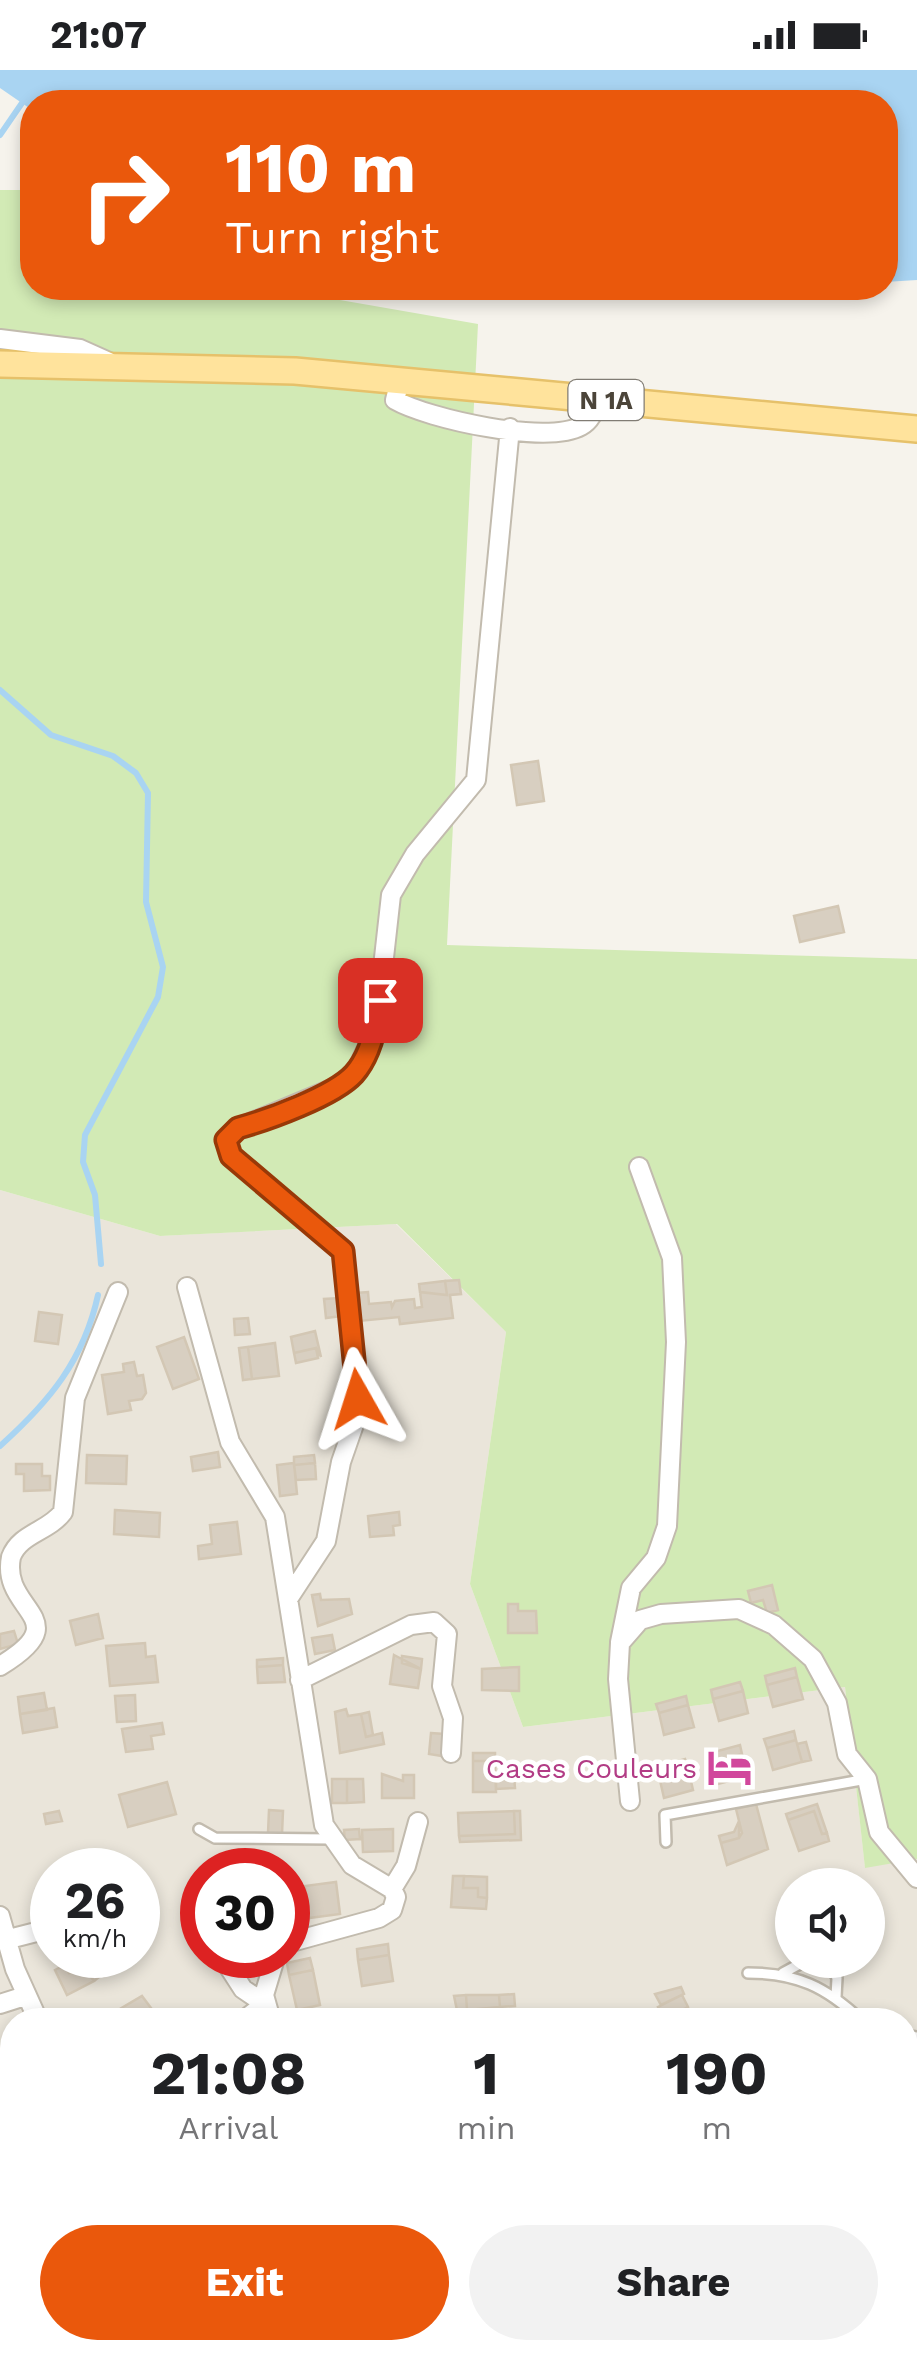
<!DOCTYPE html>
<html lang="en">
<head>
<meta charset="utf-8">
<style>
  :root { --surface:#fff; --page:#f2f2f2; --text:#202124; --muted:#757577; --accent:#ea580c }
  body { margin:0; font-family:"Work Sans",sans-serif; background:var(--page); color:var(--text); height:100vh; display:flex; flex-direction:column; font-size:38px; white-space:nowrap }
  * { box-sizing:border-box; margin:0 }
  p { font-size:32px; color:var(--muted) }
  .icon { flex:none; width:55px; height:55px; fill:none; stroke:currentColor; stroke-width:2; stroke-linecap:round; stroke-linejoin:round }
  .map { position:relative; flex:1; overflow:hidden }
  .panel { position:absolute; left:0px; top:1938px; width:918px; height:352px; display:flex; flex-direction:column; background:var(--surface); border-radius:40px 40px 0 0; box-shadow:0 5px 15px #0003 }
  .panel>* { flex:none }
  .guide { position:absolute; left:20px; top:20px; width:878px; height:210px; border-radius:40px; box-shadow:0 5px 15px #0003; background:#ea580c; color:#fff; overflow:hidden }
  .controls { position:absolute; left:775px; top:1798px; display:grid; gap:20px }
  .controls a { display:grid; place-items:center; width:110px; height:110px; border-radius:50%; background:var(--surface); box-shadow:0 5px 15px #0003; font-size:50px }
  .speed { position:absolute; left:30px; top:1778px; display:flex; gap:20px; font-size:50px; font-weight:700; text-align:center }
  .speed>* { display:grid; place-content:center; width:130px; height:130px; border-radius:50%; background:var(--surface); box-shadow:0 5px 15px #0003; line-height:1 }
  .speed small { font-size:25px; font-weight:400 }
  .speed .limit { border:15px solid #d22; background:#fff; color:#111 }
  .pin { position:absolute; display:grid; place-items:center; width:85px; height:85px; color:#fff; margin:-42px; border-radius:20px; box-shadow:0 5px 15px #0006 }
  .me { position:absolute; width:110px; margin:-55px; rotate:354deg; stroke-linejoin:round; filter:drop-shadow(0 0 8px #0008) }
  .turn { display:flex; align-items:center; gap:35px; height:210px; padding:0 40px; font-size:45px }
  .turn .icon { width:130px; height:130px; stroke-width:2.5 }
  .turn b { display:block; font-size:70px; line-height:85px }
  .eta { display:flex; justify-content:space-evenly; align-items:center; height:170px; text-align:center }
  .eta b { font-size:60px; font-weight:700; line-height:70px }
  .action { display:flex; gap:20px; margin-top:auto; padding:20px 40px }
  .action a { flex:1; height:115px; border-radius:60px; background:var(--accent); color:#fff; font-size:40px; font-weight:700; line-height:115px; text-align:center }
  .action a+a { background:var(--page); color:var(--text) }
  .status { display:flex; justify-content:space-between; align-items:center; height:70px; padding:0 50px; background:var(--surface); direction:ltr }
  .status svg { height:28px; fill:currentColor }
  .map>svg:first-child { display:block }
</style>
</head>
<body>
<div class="status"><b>21:07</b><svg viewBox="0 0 49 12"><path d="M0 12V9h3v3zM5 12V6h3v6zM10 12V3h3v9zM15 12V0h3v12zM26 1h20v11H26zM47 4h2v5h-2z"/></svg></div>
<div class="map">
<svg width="917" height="2289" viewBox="0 0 917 2289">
  <rect width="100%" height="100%" fill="#f6f3ec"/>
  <path fill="#eae5da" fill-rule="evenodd" d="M0,1120l160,46 236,-12 110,108 -36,252 53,143 322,-40 20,180 52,-8v491l-24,9h-893zM52,1800h86v85h-86zM202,1800h86v85h-86zM792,1815h76v75h-76zM12,1950h893v328h-893z"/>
  <path fill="#d2eab5" d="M0,120h32v98h239l207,36 -31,621 470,14v900l-52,9 -20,-181 -322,40 -53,-143 36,-252 -109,-108 -237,12 -160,-46z"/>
  <path fill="#a9d4f2" d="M0,0h917v210l-32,2v-180h-853v8l-32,-22z
    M504,218h303l-234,11z"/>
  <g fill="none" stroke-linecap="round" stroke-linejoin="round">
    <path stroke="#a9d4f2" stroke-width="6" d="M0,65l22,-32
      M0,620l51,45 62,21 23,17 12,20 -2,109 17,65 -5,30 -73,138 -2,27 12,33 6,69
      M0,1376c49,-44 84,-86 98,-151"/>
  </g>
  <path fill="#d8cfc1" stroke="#d3c7b4" stroke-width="2.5" d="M538,691l6,40 -27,4 -6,-40z
    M838,836l6,26 -44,10 -6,-26z
    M459,1210l2,14 -11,1 3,23 -53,6 -1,-7 -40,4 -3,-28 12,-1 1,12 22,-2 1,5 3,-6 19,-2 1,9 7,-1 -2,-15 27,3 -2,-14z
    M445,1211l2,14 -27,-3 -1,-8z
    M340,1228l2,18 -16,2 -2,-19z
    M39,1242l23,3 -4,29 -23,-3z
    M248,1248l2,16 -15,1 -1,-16z
    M315,1261l6,26 -5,-9 -22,5 -3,-16z
    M184,1267l15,42 -26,10 -16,-42z
    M275,1273l4,33 -27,3 -4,-32z
    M248,1277l4,32 -9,1 -4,-32z
    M316,1278l2,10 -22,5 -2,-10z
    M134,1292l3,14 6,-1 3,18 -4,6 -13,2 2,9 -23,4 -6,-39 22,-3 -1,-8z
    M218,1382l2,15 -27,4 -2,-14z
    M87,1385l40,1 -1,28 -40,-1z
    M314,1385l1,8 -21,2v-8z
    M294,1393l3,31 -17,2 -3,-31z
    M315,1393l1,16 -20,1 -2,-15z
    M16,1394h26v12h8v14l-26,1v-17h-8z
    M115,1440l45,3 -1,24 -45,-3z
    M399,1442l1,13 -7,1 1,9 -24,2 -2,-21z
    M237,1452l4,32 -42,5 -1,-13 14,-2 -2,-19z
    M772,1515l6,25 -11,3 -4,-13 -12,3 -3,-12z
    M320,1524l1,6 28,-1 3,15 -34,12 -6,-31z
    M508,1534h10v7h18l1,22h-29z
    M98,1544l5,24 -27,7 -6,-24z
    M14,1561l4,13 -18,5v-15z
    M332,1565l3,15 -20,4 -3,-16z
    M145,1573l1,14 9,-1 3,26 -48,4 -4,-40z
    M394,1585l27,14 -3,19 -28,-4z
    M402,1586l20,3 -1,10 -19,-6z
    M283,1588v7l-26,2v-7z
    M283,1595l2,17 -27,1 -1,-16z
    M519,1597v24l-37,-1v-21z
    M795,1598l2,9 -30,8 -2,-9z
    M797,1607l6,22 -30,8 -6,-22z
    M740,1612l3,9 -30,8 -2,-9z
    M743,1621l5,22 -29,8 -6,-22z
    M44,1623l3,17 -27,4 -2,-17z
    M135,1625l1,26 -19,1 -2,-26z
    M686,1626l2,9 -29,8 -3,-9z
    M688,1635l6,22 -30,8 -5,-22z
    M54,1638l3,19 -34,6 -3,-19z
    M346,1639l2,7 13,-2 5,23 16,-4 2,11 -44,9 -5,-41z
    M369,1642l4,23 -7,2 -5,-23z
    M162,1653l2,11 -13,2 2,13 -27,3 -4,-23z
    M794,1661l2,9 -29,8 -3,-9z
    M431,1663l13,1 -2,22 -13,-2z
    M796,1670l6,22 -29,8 -6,-22z
    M806,1672l5,18 -9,2 -5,-18z
    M740,1675l2,9 -29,8 -3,-9z
    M473,1683h22v8h-22z
    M742,1684l6,22 -30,8 -5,-22z
    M685,1689l3,9 -29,8 -3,-9z
    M473,1691h22l1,31h-23z
    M688,1698l5,22 -29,8 -5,-22z
    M382,1704l21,7v-6h11v23h-32z
    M496,1706h18l1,12 -19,1z
    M332,1709h15v24h-15z
    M347,1709h16l1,23 -17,1z
    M167,1712l9,32 -48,13 -9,-32z
    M756,1734l12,45 -41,16 -6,-22 18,-5 3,-5 -6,-24z
    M817,1734l10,29 -5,1 -8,-23 -26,9 -2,-6z
    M269,1740l14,1 -1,23 -14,-1z
    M59,1741l3,10 -16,3 -2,-10z
    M514,1741l1,23 -56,2 -1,-23z
    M514,1741h6l1,29 -61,2 -1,-6 56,-2z
    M814,1741l8,23 5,-1 2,8 -30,10 -11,-31z
    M739,1751v17l-18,5 -2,-7 15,-4z
    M359,1759l1,10 -15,1 -1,-10z
    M393,1759v22l-30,1 -1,-22z
    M453,1806h11l-1,12h15v9l9,1 -1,11 -35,-2z
    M464,1806l23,1v21l-9,-1v-9h-15z
    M52,1811v26l-6,3 -10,-21z
    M336,1812l4,32 -31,4 -4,-32z
    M388,1874l1,11 -31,5 -1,-11z
    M110,1885l12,6 -18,15 -8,-9z
    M389,1885l4,26 -31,5 -4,-26z
    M310,1888l3,12 -24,5 -2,-12z
    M93,1892l10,12 -9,7 -9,-12z
    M65,1895l4,8 16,-4 9,12 -27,14 -12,-25z
    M313,1900l7,35 -23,5 -8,-35z
    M681,1917l3,7 -23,11 -6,-11z
    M514,1924l1,12 -15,1 -1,-12z
    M466,1925h33l1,12 -33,3z
    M466,1925l1,15 31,-2 1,12h-40l-5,-24z
    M682,1925l6,12 -24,12 -6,-12z
    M142,1926l15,20 -36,4 -3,-10z
    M908,2126h9v19h-10z
    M12,2179v30l-12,3v-30z"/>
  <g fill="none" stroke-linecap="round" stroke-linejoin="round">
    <defs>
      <path id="lane" d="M199,1759l16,9 116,1
        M666,1772l-1,-27 202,-36
        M828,1890l9,18 -1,19
        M748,1903c49,0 78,14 113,47
        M783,1903l24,-13
        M905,1965l12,2
        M905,2189l12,13
        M705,2278v11"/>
      <path id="street" d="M0,269l80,10 29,13
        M400,310l-5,20c33,19 152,45 186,26 11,-6 13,-16 17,-27
        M187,1217l43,155 45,75 49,308 28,40 40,24 4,8 -4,13 -13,8 -91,25
        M288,1529l38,-58 15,-79 17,-49 -15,-162 -112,-95 -4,-16 11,-12 101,-42 16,-12 21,-45 15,-134 24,-41 61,-74 34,-352
        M620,1572l11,-54 25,-30 11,-32 9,-184 -4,-84 -33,-91
        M0,1596c80,-48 0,-54 11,-109 9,-24 37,-25 52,-45l12,-114 43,-106
        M300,1610l111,-55 23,-3 13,12 -5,52 11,32 -2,35
        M630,1731l-12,-122 2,-36 20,-23 21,-6 78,-5 35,16 39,34 24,44 10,51 20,25 12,53 38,46
        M392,1819l14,-23 12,-44
        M0,1846l15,53 23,51
        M5,1870l47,-12
        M221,1885l22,34 22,15
        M0,1934l25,-8
        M244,1950l21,-16
        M271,1950l-7,-25 12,-40
        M419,2278l4,11
        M757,2278l5,11"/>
      <path id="secondary" d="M905,2233l12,4
        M718,2289l7,-11"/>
      <path id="primary" d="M0,294l295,7 622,58"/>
    </defs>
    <use href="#lane" stroke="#c2bbae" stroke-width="14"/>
    <use href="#street" stroke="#c2bbae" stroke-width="22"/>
    <use href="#secondary" stroke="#d6c79b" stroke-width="28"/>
    <use href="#primary" stroke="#e6c16a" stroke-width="30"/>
    <use href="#lane" stroke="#fff" stroke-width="9"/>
    <use href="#street" stroke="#fff" stroke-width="18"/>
    <use href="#secondary" stroke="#fff3cd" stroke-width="22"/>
    <use href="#primary" stroke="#ffe39c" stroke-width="25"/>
  </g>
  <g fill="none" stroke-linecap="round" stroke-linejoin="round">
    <defs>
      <path id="route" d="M358,1329l-15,-148 -112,-95 -5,-16 12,-12c29,-8 96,-32 116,-54 17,-19 23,-49 26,-74"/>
    </defs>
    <use href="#route" stroke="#983908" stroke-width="25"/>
    <use href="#route" stroke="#ea580c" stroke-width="18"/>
  </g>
  <defs>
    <symbol id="hotel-bare" viewBox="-9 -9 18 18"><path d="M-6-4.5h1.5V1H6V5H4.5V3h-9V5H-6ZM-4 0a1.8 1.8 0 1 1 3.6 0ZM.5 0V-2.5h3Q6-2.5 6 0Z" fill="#d1479c" stroke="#fff" stroke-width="2.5" paint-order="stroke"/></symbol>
  </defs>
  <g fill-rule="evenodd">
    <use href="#hotel-bare" x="698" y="1666" width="63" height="63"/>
  </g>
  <g text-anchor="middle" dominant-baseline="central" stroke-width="9" stroke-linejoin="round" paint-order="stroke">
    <rect fill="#fff" stroke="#817c74" stroke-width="2.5" x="568.5" y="310" width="75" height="40" rx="8"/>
    <g font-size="25" font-weight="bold" fill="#4b4439">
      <text x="606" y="330">N 1A</text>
    </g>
    <g font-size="28" fill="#b23c85" stroke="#fff" text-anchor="end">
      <text x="697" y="1698">Cases Couleurs</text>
    </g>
  </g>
</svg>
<div class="controls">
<a><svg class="icon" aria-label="sound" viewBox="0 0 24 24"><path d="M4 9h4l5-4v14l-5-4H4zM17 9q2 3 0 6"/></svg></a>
</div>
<div class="speed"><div>26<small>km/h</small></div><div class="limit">30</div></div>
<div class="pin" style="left:380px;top:930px;background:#d93025"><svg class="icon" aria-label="arrive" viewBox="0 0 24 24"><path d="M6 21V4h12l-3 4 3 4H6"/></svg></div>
<svg class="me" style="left:358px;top:1329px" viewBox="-20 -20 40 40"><path d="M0-17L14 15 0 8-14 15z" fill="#ea580c" stroke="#fff" stroke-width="4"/></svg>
<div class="guide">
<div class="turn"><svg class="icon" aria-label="right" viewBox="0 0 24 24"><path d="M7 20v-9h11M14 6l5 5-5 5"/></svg><div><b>110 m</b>Turn right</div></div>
</div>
<section class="panel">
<div class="eta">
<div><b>21:08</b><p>Arrival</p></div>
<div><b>1</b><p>min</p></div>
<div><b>190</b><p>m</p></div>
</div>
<div class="action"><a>Exit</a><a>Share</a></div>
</section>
</div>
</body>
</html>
